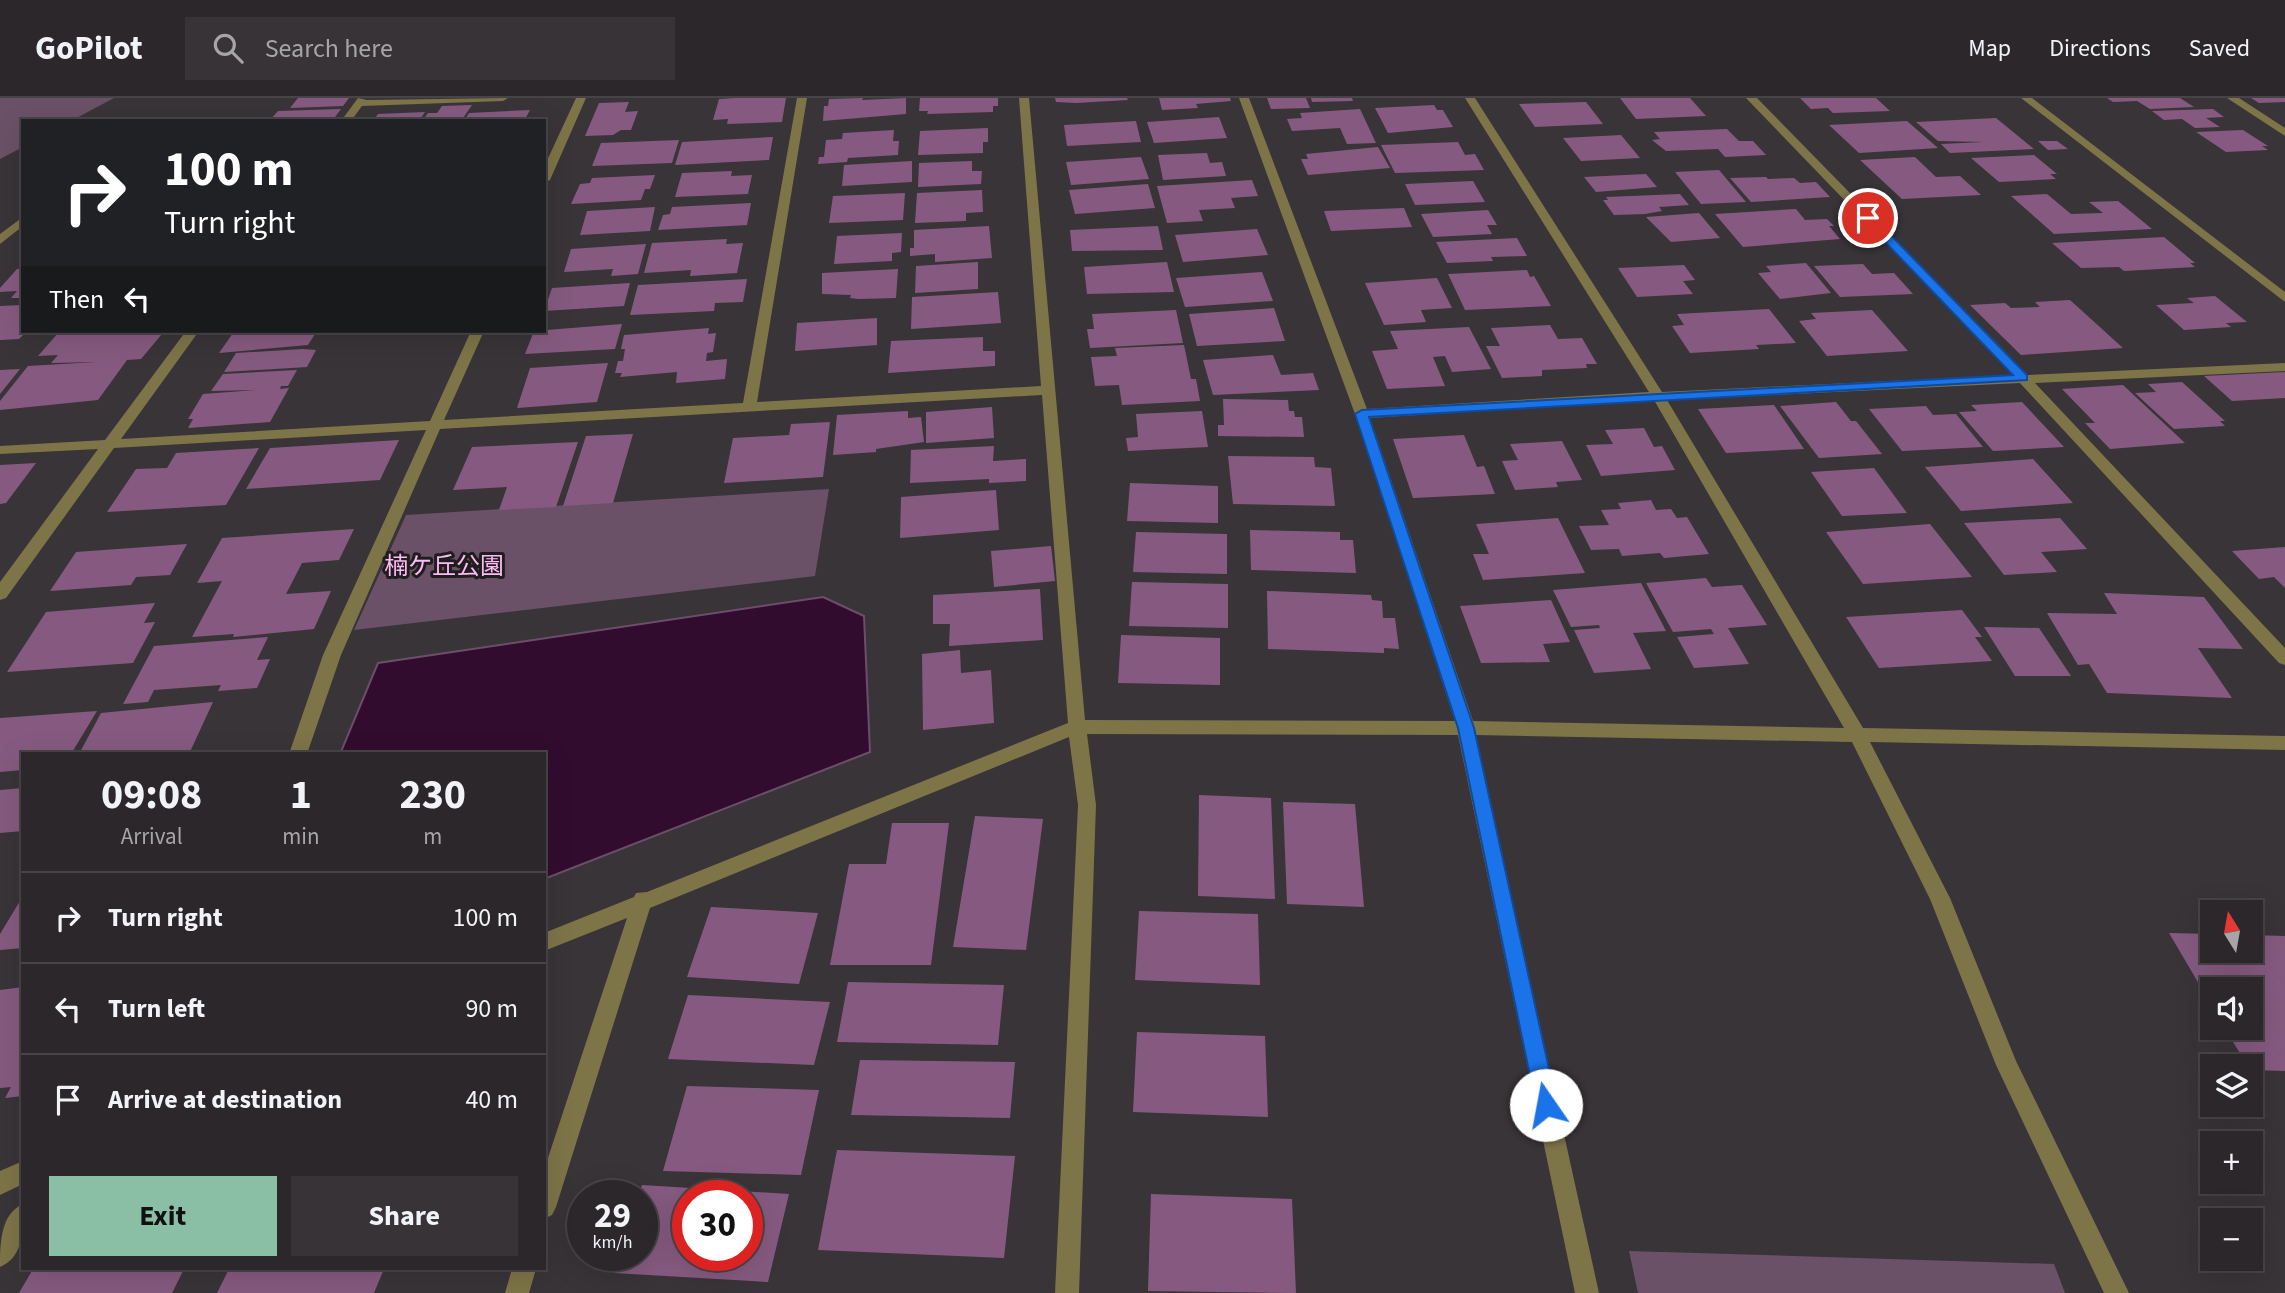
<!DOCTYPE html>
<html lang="en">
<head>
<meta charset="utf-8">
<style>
  :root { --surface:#2b272a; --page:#373336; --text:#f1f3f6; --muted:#a6a5a8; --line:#474447; --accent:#8abfa5 }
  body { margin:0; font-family:"Source Sans 3","Noto Sans JP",sans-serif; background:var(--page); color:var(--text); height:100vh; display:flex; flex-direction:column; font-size:26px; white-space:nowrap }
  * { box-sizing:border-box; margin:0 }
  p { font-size:23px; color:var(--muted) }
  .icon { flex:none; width:38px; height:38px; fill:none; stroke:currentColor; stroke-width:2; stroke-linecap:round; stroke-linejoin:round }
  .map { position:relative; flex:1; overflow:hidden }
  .side { position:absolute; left:21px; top:654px; width:525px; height:518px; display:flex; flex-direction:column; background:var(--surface); border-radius:0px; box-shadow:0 7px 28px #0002,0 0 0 2px var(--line) }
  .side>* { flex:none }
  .top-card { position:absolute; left:21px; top:21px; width:525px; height:214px; border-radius:0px; box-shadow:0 7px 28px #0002,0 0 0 2px var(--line); background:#202124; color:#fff; overflow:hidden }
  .needle { width:46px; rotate:349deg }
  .fabs { position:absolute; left:2200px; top:802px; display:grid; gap:14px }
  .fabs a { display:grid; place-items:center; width:63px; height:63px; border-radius:0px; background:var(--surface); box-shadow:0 7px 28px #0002,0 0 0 2px var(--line); font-size:35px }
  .speed { position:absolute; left:567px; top:1082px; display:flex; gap:14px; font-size:35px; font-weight:700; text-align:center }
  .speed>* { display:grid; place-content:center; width:91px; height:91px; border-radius:50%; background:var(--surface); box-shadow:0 7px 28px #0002,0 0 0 2px var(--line); line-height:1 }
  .speed small { font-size:18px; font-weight:400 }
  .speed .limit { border:10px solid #d22; background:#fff; color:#111 }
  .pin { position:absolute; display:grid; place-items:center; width:60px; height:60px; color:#fff; margin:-30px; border:4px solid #fff; border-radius:50%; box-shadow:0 2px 7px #0007 }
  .me { position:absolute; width:77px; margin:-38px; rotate:348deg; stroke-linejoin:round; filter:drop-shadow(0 0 5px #0008) }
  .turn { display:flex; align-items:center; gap:24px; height:147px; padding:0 28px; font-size:32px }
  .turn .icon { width:91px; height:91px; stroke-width:2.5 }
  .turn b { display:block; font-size:49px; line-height:60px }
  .then { display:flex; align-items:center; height:66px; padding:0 28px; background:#0003; gap:14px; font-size:26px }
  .eta { display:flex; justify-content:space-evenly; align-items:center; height:119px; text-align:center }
  .eta b { font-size:42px; font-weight:700; line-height:49px }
  .action { display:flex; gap:14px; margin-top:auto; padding:14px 28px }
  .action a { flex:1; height:80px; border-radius:0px; background:var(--accent); color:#111; font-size:28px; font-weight:700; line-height:80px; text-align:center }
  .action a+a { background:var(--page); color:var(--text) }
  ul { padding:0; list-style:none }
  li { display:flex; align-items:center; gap:21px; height:91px; padding:0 28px; border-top:2px solid var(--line) }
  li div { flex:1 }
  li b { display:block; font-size:26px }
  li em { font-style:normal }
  header { display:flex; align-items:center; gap:42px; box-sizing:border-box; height:98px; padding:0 35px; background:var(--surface); border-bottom:2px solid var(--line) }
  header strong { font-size:33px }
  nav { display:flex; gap:38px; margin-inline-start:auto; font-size:24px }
  .search { width:490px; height:63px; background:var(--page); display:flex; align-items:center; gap:18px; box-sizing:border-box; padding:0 24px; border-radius:0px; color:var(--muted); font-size:26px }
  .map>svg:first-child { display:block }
</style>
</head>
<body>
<header>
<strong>GoPilot</strong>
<div class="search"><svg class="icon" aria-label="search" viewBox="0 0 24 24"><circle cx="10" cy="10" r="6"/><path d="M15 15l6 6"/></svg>Search here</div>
<nav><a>Map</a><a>Directions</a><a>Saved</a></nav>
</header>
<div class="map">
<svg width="2285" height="1195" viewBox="0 0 2285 1195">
  <rect width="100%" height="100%" fill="#393438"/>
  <path fill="#6a5167" d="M0,0h114l-43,23h-48v26l-23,12z
    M829,391l-14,87 -461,54 52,-115z
    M1629,1153l425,13 11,29h-427z"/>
  <path fill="#320c2f" stroke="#6b4f69" stroke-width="2" d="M823,499l41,19 6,136 -326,127v-125h-204l38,-91z"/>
  <path fill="#865a80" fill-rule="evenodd" d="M298,0h51l-6,8 -53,2z
    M735,0h51l-4,24 -55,2 1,-5 -15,1 6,-21z
    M863,0l-1,2 44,-2v16l-83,7 1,-15h4l1,-7z
    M920,0h78v8h-5v6l-66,2 1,-3h-9z
    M1055,0h72l1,2 -52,3 -20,-1z
    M1159,0h71l1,3 -35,3 2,4 -36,2z
    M1267,0h39l4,10 -39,1z
    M1311,0h41l1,3 -41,1z
    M1620,0h70l16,18 -70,3z
    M1800,0h76l14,13 -57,2 -5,-5 -17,1z
    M2107,0h73l14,9 -44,2 -13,-8 -24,1z
    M2251,0h34v4l-26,1z
    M629,4l-4,10 13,-1 -7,19h-10l-8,5 -28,1 14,-33z
    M1586,4l17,22 -68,3 -16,-23z
    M472,7l-11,16h-39l6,-8h9l5,-7z
    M1434,7l3,5h6l10,17 -65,6 -13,-25z
    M341,11l-9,12h-63l9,-10z
    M1360,11l16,34 -29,1 -7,-16 -48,3 -5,-12 15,-1 -2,-5z
    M2213,11l11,8 -18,1 14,9 -25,1 -13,-9 -18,1 -12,-9z
    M530,12l-6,11h-60l5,-8z
    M425,14l-6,9h-46l5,-7z
    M1219,19l8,21 -73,5 -7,-21z
    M1996,20l38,31 -84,4 -9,-9 43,-2 -46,-1 -22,-19z
    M1136,23l5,21 -74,4 -3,-21z
    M1907,23l31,27 -79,5 -30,-28z
    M988,30v14h-5v11l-65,2 2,-24z
    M1727,31l12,12h14l13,14 -41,2 -7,-8 -52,2 -14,-11 8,-1 -6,-7z
    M894,32l-1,11h6l-1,14 -50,3 -1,4 -29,2 1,-7h5l2,-17 16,-1 1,-6z
    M2243,32l25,16h-6l6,4 -42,2 -30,-20z
    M1621,37l19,23 -59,3 -18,-23z
    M773,39l-4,23 -94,5 7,-23z
    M679,42l-7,23 -80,3 9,-23z
    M2038,43h19l11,8 -20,1z
    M1458,44l7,13 10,-1 9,16 -89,3 -14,-28z
    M1378,49l12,21 -82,7 -7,-16h7l-2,-5z
    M1207,55l3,10 12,-1 4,14 -63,4 -5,-25z
    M2034,57l23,19h-7l6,5 -57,3 -28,-24z
    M1141,59l8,22 -78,6 -5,-23z
    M1915,59l21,20 24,-1 21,19 -79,4 -42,-39z
    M912,63v21l-70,4 2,-21z
    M972,63v10h10l-1,13 -63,3 1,-24z
    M1719,72l27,32 -45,2 -26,-32z
    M732,73l-1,5 21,-1 -4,19 -73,3 7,-24z
    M1646,76l11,13 -61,5 -12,-15z
    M655,77l-5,14h-5l-4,11 -70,4 9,-20 10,-1 2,-5z
    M1766,79l2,2 26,-1 6,5 16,-1 14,15 -79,5 -21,-24z
    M1252,82l6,16 -27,2 4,10 -36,2 4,11 -36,2 -10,-37z
    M1473,83l12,21 -70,3 -10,-21z
    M1148,86l7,24 -80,6 -6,-24z
    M982,92l1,22 -17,1v8l-51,2 2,-30z
    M905,95l-2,27 -74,3 4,-27z
    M1680,96l9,11 -30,2 3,4 -17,3 -31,1 -11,-15h5l-2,-3z
    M2047,96l24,20 32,-1 -14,-11 29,-1 34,28 -98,5 -43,-38z
    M751,105l-4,22 -89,5 5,-15 7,-1 2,-7z
    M655,109l-5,24 -70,4 7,-24z
    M1404,110l8,19 -81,4 -7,-20z
    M1796,111l9,11 22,-1 7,7h-5l11,13 -97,8 -28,-33z
    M1488,112l9,15h-10l5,9 -59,3 -12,-23z
    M1699,115l21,25 -49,4 -25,-25z
    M989,128l3,32 -57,4v-8l-25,2v-8h4v-18z
    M1158,128l5,24 -91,1 -2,-21z
    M1257,131l11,26 -85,7 -8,-27z
    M902,135l-1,19 -9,1v8l-58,3 3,-28z
    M2164,139l31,26h-5l5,4 -71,4 -5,-4 -38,1 -29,-25z
    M1517,140l10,18 -36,1 2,4 -46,2 -11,-21z
    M727,141l-1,5 17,-1 -6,30 -47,3 1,-6 -47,3 8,-30z
    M646,146l-8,30 -27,2 2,-7 -49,3 7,-23z
    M978,164v27l-63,4 1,-27z
    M1167,164l7,30 -87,2 -3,-27z
    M1806,165l25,30 -51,6 -22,-26 13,-1 -5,-6z
    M1863,166l9,10 22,-1 19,21 -73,3 -26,-31z
    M1684,167l11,15 -12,1 10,13 -56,3 -19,-29z
    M17,171h6v29h-12l6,-7 -17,1v-4z
    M898,171l-2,29 -37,1 -9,-1 1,-3 -29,-1v-21z
    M1527,172l3,7 4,-1 17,30 -86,4 -17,-36z
    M1262,174l11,29 -88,6 -9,-29z
    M1437,180l15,30 -31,2 5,12 -42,3 -19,-42z
    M747,181l-4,23 -28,1 -1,8 -84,4 8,-30z
    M630,185l-6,23 -80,5 8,-23z
    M998,194l3,31 -90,6 1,-32z
    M2215,198l32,26 -21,1 5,4 -47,3 -28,-25 38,-2 -7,-5z
    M2070,202l53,48 -102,7 -51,-50 35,-2 6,5 29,-1 -5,-5z
    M23,207v26h4l-8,8 -19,1v-34z
    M1274,210l11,33 -88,5 -8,-32z
    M1769,211l27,34 -40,2 3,4 -69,4 -18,-27 12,-1 -7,-11z
    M1176,212l7,33 -93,5 -3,-19h7l-2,-15z
    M1872,212l36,41 -81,5 -28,-35 17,-2 -5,-6z
    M877,220v27l-82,6 2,-28z
    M622,226l-7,25 -90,5 9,-23z
    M1550,227l8,14 24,-1 15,26h-11l1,4 -45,2v6l-40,2 -16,-32h14l-9,-18z
    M1469,229l22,42 -39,3 -7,-16 -12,1 12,29 -58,3 -15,-38 26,-2 -8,-18z
    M709,230l-1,6 8,-1 -3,19 -6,1 -1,8 21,-2 -2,20 -49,4 1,-11 -57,5 2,-4h-7l3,-12h5l2,-12h-4l3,-14z
    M127,233l35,3 -21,25 -14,1 -29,40 -98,10v-9l28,-35 68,-4 -45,1 7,-8 -20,1 20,-23z
    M241,233h76l-9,14 -89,8 14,-20z
    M983,239v14h12v15l-107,7 3,-32z
    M1184,247l7,34h5l4,22 -78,4 -3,-20 -24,1 -4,-29 26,-1 -2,-8z
    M303,251l13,1 -9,17 -83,5 12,-19z
    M1273,257l8,20 32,-2 6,17 -106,5 -10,-35z
    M608,265l-11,39 -80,6 13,-40z
    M20,271l-20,25v-24z
    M297,272l-9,16h-7l-1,3 9,-1 -19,34 -82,6 5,-9h-5l15,-25 53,-4 -45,1 12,-17z
    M2285,274v26l-53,3 -28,-25z
    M2182,284l43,39h-5l5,5 -51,3 -39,-36 21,-1 -8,-8z
    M2123,287l62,58 -75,6 -25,-26h10l-33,-34z
    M1223,301l65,1 1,11h5l1,6h7l2,20 -86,-1v-11h6z
    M1836,304l15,19h5l26,33 -63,4 -39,-52z
    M2022,304l42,45 -71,4 -34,-39 18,-1 -6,-6z
    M1774,307l30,44 -78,4 -28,-44z
    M1926,308l7,9 23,-1 27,33 -81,4 -33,-42z
    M992,309l2,31 -68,5v-31z
    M908,313v7l13,-1 3,25 -48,7v3l-43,3 4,-40z
    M1202,313l6,36 -80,4 -2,-13 12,-1 -2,-23z
    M830,324l-7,55 -99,6 9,-45 56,-3 2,-11z
    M1644,330l10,19 8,-1 13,24 -74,6 -15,-31 27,-1 -8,-14z
    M633,336l-20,69 -50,3 23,-70z
    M1464,337l13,32 7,-1 11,28 -82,4 -20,-59z
    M399,342l-19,40 -134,9 24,-41z
    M1562,343l20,39 -26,2 2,5 -43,3 -13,-29 16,-1 -8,-16z
    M578,344l-22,65 -57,3 8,-23 -54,3 19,-43z
    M994,348l-1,15 33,-2v22l-37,2v-4l-79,4 1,-33z
    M259,350l-33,57 -119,7 29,-43 31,-1 9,-15z
    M1228,358l86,1 1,10 16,1 4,38 -102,-2z
    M2033,361l40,44 -112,8 -36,-44z
    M36,365l-30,40 -6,1v-39z
    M1874,370l33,45 -65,3 -31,-44z
    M1130,385l88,3v37l-91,-2z
    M996,392l3,40 -99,8 1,-41z
    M1651,402l5,10 15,-1 6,9 10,-1 22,37 -45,4 -4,-5 -38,3 -3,-7 -28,1 -12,-24 30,-1 -8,-15 20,-1 -3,-6z
    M1558,420l27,55 -102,7 -10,-26h16l-13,-30z
    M2060,420l27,31 -46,3 16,20 -53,3 -40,-52z
    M1930,426l42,53 -109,7 -37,-52z
    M354,431l-15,31 -37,3 -16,31 45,-3 -17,38 -81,8 1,-3 -42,3 30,-56 -25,2 25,-45z
    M1250,432l90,2v8h13l3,33 -105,-3z
    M1136,434l91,2v40l-94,-2z
    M187,446l-17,31 -34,2 -5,8 -81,6 26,-39z
    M1051,448l4,35 -61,6 -3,-36z
    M2285,449v41l-11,-11 -15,2 -27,-28z
    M1706,480l6,9 30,-2 25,40 -39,3 21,36 -55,4 -17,-31 37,-3 -3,-5 -38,3 -27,-49z
    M1132,484l96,2v44l-99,-2z
    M1641,485l25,48 -33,2 18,36 -57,4 -20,-43 26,-2 -1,-3 -28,2 -18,-37z
    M1040,491l3,51 -94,6 1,-22h-17v-29z
    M1267,493l104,4 1,5 10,1 1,17h12l4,31 -15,-1v5l-116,-4z
    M2104,495l100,4 39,52 -45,-1 34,50 -125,-5 -18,-29 -11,1 -31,-52 70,1z
    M1551,502l19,42 -27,2 7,18 -69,1 -21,-57z
    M155,505l-11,20 11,-1 -22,41 -126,9 39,-60z
    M1962,512l20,27h-7l17,24 -113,7 -33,-51z
    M1984,529l55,1 32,48h-56z
    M1121,537l99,3v47l-102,-2z
    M268,539l-11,23 13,-1 -13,29 -39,3 3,-6 -67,5 -6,12 -25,2 31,-58z
    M960,552l1,23 30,-3 3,53 -71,7 -1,-76z
    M213,604l-24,52h-110l22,-41z
    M97,613l-26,43h-48v16l-23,2v-54z
    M23,690v43l-23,2v-43z
    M1199,697l72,3 4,101 -77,-3z
    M1283,704l72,2 9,103 -77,-3z
    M975,718l68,3 -17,131 -73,-3z
    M892,725h57l-18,142h-101l19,-101h37z
    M23,798v52l-23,2v-16z
    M711,809l107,6 -19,71 -112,-7z
    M1139,813l119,3 2,71 -125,-5z
    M2169,835l43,1v16h38v-15l35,1v135l-35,-1 -26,-43h26v-38h-38v17z
    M848,884l156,3 -6,60 -161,-3z
    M23,889v109l-18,2 6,-11 -11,1v-98z
    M688,897l142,7 -16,63 -146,-6z
    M1137,934l128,4 3,81 -135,-5z
    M860,962l155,2 -5,56 -159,-3z
    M687,988l132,4 -18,85 -138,-4z
    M837,1052l178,6 -11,102 -186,-8z
    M642,1087l147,9 -21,88 -154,-9 5,-18h23v-60h-4zM688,1097h59v60h-59z
    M1151,1096l141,5 4,94 -148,-2z
    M33,1171h151l-12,24h-153z
    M229,1171h155l-10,24h-157z"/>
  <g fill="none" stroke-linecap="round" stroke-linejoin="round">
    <path fill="#7d7448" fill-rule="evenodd" d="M358,0l9,2 141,-2 -5,3 -141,5 -11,15h-10z
      M576,0h10l-36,82 -6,3v-16z
      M797,0h10l-50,304 284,-16 -22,-288h10l56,622 370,1 -100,-307 -116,-316h10l118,311 282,-17 -184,-294h10l187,294 351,-17 -267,-277h11l271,277 257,-12v8l-250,12 250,265v17l-6,-2 -259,-280 -353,17 196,328 422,8v14l-415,-8 80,156 66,163 113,232h-25l-108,-228 -66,-166 -78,-157 -376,-7 123,558h-24l-117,-558 -371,-1 9,71 -17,488h-24l23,-488 -9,-68 -419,171 -94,299 -4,8 -8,4v-49l83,-252 -83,33v-18l90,-36 2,-4 11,-1 421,-169 -26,-328 -602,34 -99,226 -34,99h-18l34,-99 103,-225 -312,18 -108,150 -6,2v-18l98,-133 -98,5v-8l105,-6 81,-109h13l-78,108 309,-18 41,-90h13l-40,89 299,-17zM1654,302l190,328 -371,-7 -103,-303z
      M2021,0h11l253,194v10z
      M2227,0h12l46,30v8z
      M23,119v9l-23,18v-10z
      M23,1063v23l-23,11v-24z
      M23,1106c0,23 2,53 -23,63 0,-22 0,-53 23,-63z
      M512,1171h24l-7,24h-24z"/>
  </g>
  <path fill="#1a73e8" stroke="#114b97" stroke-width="2" d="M1864,118h8l155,159v5l-658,37 105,311 83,377 -3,7 -8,2 -7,-2 -3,-7 -78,-377 -103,-314 7,-4 651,-35 -149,-155z"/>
  <g text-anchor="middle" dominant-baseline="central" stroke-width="6" stroke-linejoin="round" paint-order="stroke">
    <g font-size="24" fill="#ffbaf6" stroke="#1f1d1e">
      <text x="444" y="468">楠ケ丘公園</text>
    </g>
  </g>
</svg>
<div class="fabs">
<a><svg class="needle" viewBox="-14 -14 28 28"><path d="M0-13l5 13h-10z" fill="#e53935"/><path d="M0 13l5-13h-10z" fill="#a6a5a8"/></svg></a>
<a><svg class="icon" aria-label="sound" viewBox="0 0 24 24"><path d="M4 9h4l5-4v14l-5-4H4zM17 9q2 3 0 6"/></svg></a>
<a><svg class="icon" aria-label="layers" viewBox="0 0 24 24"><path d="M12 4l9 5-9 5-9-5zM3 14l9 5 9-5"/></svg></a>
<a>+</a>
<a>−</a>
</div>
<div class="speed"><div>29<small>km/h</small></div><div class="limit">30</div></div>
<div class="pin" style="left:1868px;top:120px;background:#d93025"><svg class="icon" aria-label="arrive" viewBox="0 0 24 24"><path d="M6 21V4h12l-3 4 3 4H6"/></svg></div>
<svg class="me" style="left:1546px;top:1007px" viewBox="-20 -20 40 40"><circle r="19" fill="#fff"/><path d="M0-13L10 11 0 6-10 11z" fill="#1a73e8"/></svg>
<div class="top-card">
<div class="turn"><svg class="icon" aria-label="right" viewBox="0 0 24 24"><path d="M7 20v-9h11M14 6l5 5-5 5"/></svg><div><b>100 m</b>Turn right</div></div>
<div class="then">Then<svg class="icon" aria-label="left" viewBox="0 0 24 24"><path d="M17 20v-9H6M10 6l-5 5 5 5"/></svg></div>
</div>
<section class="side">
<div class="eta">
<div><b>09:08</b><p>Arrival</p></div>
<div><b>1</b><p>min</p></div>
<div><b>230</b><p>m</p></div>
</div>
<ul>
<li><svg class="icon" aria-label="right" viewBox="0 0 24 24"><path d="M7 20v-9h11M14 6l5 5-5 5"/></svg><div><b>Turn right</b></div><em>100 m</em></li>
<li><svg class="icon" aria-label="left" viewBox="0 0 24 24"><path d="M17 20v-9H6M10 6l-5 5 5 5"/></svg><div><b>Turn left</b></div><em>90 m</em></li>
<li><svg class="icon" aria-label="arrive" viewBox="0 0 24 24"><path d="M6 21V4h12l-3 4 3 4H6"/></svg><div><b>Arrive at destination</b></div><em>40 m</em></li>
</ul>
<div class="action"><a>Exit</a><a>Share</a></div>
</section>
</div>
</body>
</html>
